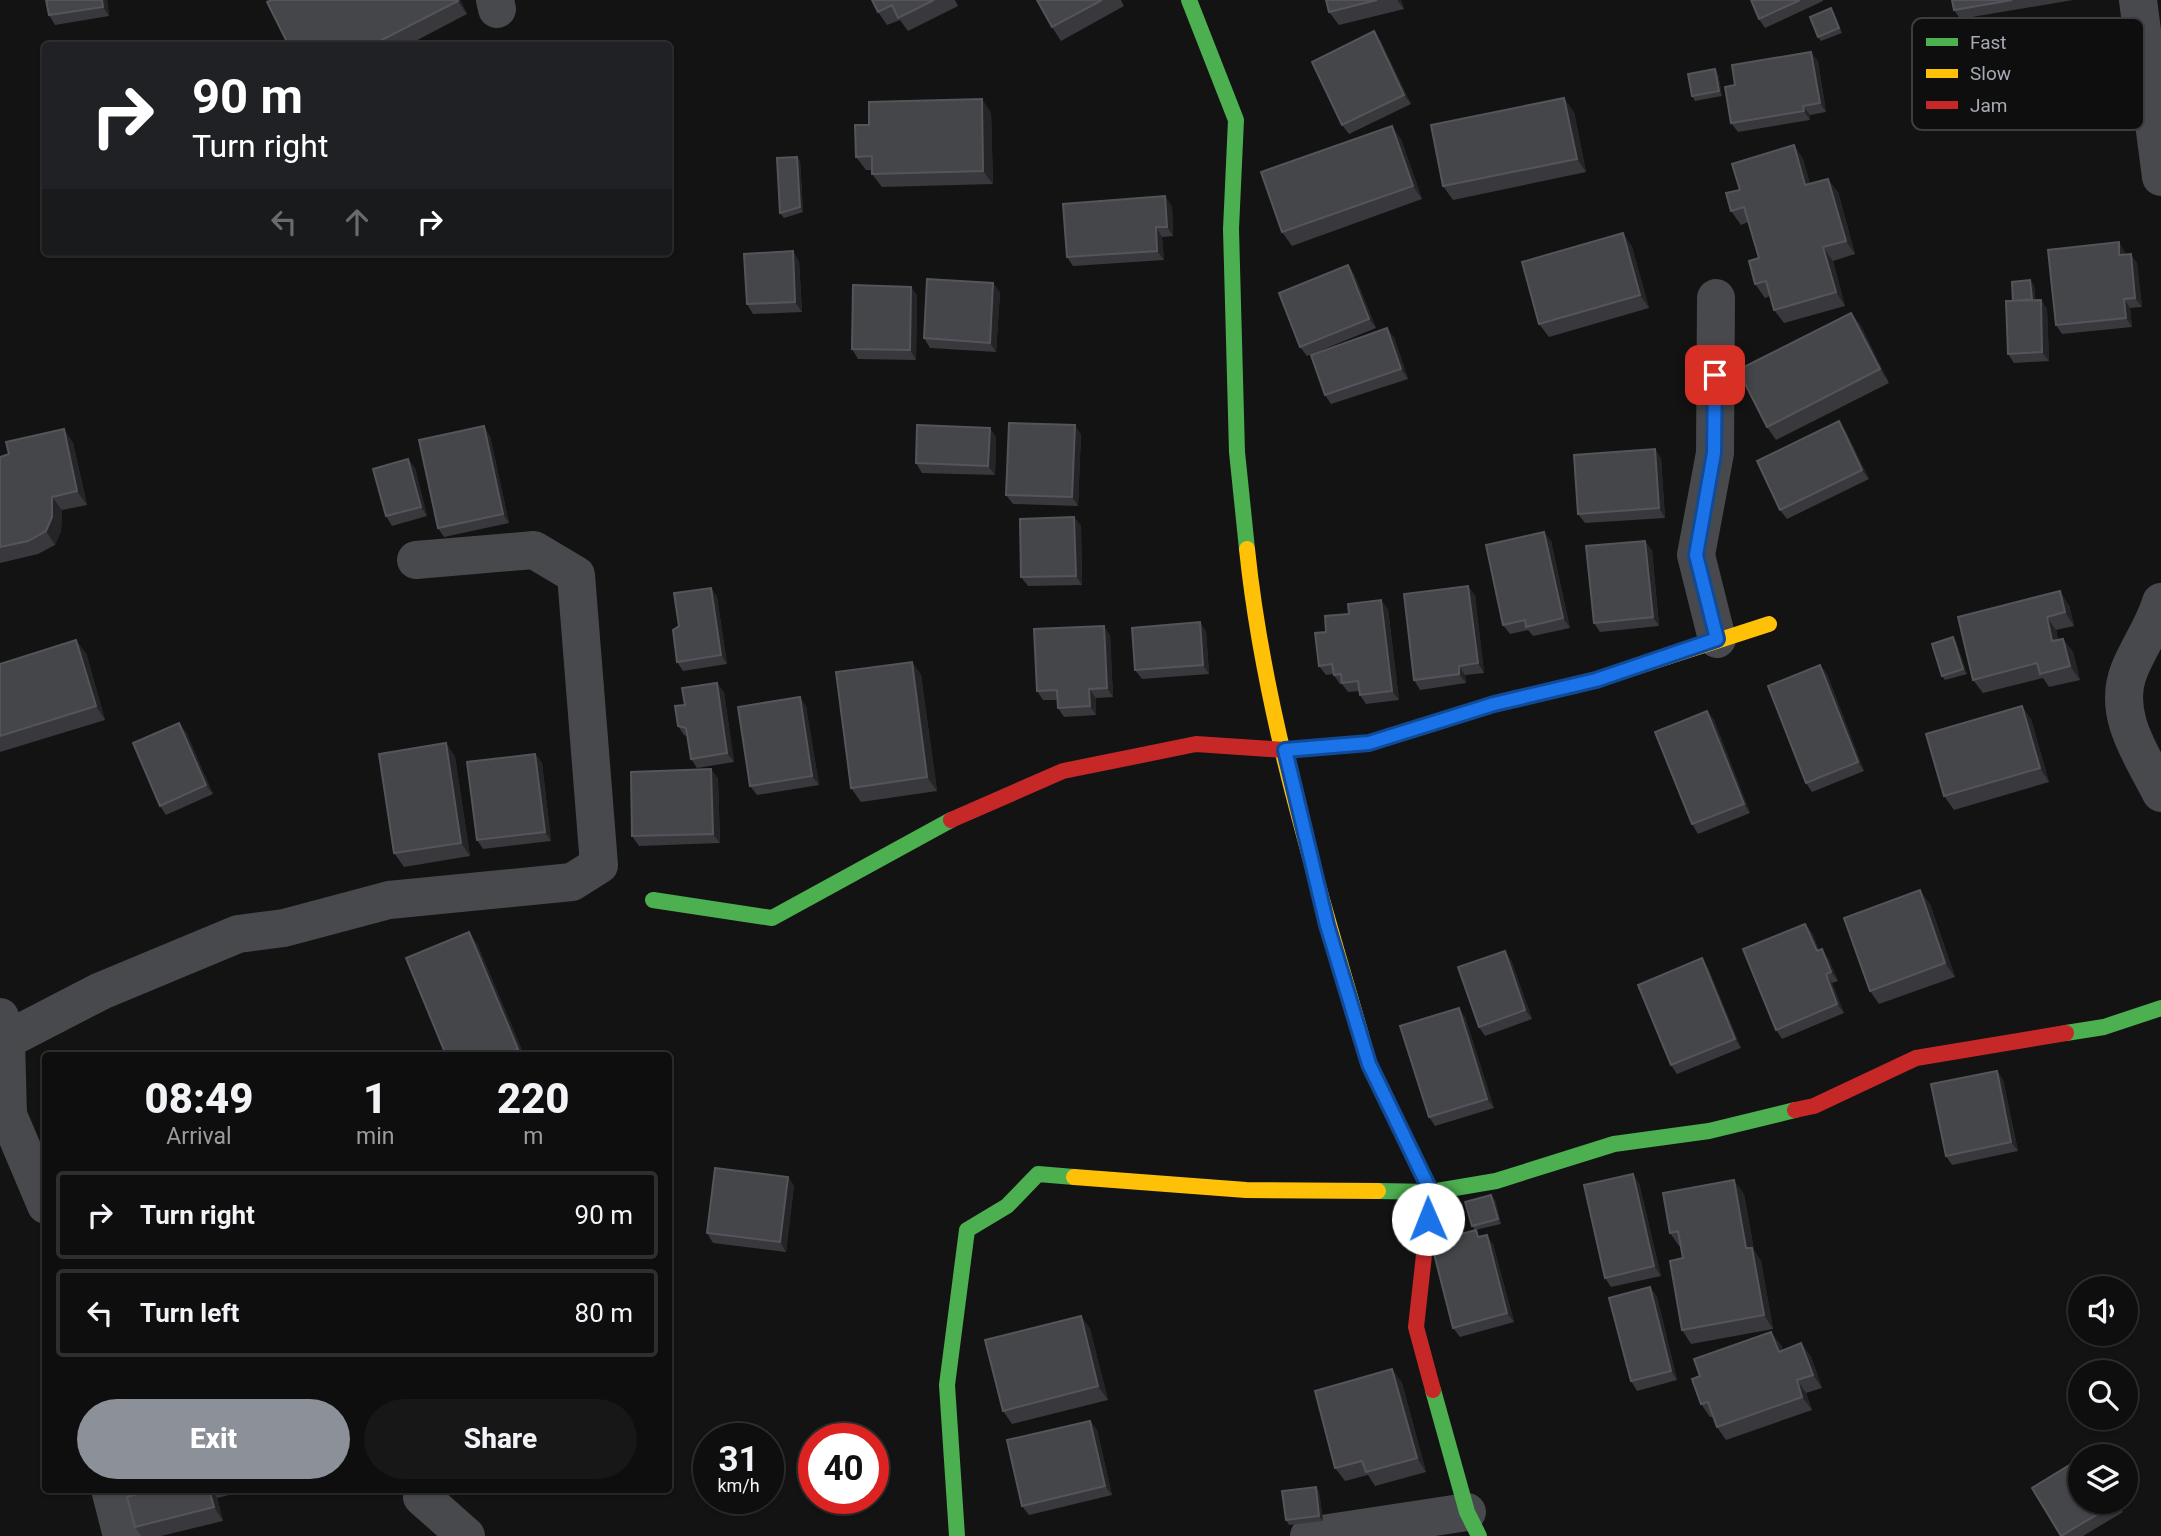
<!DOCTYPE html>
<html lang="en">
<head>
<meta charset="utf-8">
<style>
  :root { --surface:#0e0e0f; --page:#171718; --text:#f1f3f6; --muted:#9b9c9e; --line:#2e2e2f; --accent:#8c9099 }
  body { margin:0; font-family:Roboto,sans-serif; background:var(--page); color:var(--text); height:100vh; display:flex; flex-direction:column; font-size:26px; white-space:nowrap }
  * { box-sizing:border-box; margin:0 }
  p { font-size:23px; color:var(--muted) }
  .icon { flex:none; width:38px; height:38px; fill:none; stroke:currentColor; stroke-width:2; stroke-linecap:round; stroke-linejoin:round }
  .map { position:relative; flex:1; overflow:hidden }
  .side { position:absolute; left:42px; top:1052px; width:630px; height:441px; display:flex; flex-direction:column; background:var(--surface); border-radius:7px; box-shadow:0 2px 5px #0004,0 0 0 2px var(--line) }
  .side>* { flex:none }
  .banner { position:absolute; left:42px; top:42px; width:630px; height:214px; border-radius:7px; box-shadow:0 2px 5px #0004,0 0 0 2px var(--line); background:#202124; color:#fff; overflow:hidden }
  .tools { position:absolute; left:2068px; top:1276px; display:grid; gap:14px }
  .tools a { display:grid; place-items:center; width:70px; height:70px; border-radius:50%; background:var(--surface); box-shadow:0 2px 5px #0004,0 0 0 2px var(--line); font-size:35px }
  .speed { position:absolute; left:693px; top:1423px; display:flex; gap:14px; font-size:35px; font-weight:700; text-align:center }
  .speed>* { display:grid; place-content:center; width:91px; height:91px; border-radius:50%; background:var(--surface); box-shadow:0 2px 5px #0004,0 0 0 2px var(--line); line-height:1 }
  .speed small { font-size:18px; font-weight:400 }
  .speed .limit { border:10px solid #d22; background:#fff; color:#111 }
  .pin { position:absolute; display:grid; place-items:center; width:60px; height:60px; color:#fff; margin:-30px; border-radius:14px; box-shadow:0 4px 10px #0006 }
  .me { position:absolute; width:77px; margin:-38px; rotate:359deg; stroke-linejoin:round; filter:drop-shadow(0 0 5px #0008) }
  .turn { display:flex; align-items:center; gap:24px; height:147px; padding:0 35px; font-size:32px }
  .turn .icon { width:91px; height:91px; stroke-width:2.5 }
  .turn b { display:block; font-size:49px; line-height:60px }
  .lanes { display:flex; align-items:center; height:66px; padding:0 35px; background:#0003; justify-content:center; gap:35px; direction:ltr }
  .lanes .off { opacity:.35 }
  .eta { display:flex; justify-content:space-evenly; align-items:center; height:119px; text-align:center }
  .eta b { font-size:42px; font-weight:800; line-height:49px }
  .button { display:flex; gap:14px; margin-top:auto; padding:14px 35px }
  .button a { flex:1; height:80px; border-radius:42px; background:var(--accent); color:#fff; font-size:28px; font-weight:800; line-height:80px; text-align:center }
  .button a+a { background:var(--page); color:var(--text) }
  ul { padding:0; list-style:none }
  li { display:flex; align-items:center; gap:21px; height:88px; margin:0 14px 10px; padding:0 21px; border:4px solid var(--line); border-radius:7px }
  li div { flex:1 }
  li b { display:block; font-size:26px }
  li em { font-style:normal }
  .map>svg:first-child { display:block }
</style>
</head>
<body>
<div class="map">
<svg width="2161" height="1536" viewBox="0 0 2161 1536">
  <rect width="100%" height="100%" fill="#131314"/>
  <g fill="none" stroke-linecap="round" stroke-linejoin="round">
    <path stroke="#48494c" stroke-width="38" d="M495,0l2,9
      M2138,0l23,177
      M1716,298l-1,155 -19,102 21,84
      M2161,602c-7,24 -23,46 -32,69 -17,44 13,84 32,122
      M6,1040l95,-49 137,-57 46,-6 105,-28 183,-18 27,-17 -23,-290 -42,-25 -118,10
      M8,1115l38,90
      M0,1117l8,-2 -2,-75 -6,-23
      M110,1489l12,47
      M422,1497l44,39
      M1309,1536l158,-24"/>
    <path stroke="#4caf50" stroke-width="16" d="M1189,0l47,120 -5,109 6,223 10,97
      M653,900l119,18 179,-98
      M2066,1033l38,-6 57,-19
      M1378,1191l53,1 65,-11 118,-37 95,-13 86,-21
      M1433,1390l34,122 12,24
      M957,1536l-10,-151 20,-155 40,-24 31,-32 36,3"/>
    <path stroke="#ffc107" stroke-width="16" d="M1247,549c17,165 68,326 114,486
      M1431,724l63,-20 102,-24 173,-56
      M1074,1177l172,13 132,1"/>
    <path stroke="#c62828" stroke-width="16" d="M951,820l112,-49 133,-27 89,6 84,-7 62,-19
      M1361,1035l8,29 62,128 -15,135 17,63
      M1795,1110l19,-4 102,-48 150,-25"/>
  </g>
  <path fill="#39393d" d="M46,0h61l2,16 -54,9 -6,-10z
    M460,0l7,14 -61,32h-117z
    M872,0h83l3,6 -50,25 -8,-11 -13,5 -9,-13z
    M1037,0h84l3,6 -63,35 -9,-14z
    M1326,0h75l3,9 -65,16 -10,-13z
    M1751,0h72v1l-58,27 -6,-9z
    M1952,0h121l-113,19 -6,-9z
    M1831,8l3,5 8,20 -21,8 -3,-4z
    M1380,40l31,64 -62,30 -7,-9z
    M1818,61l8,51 -16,3v5l-72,12 -7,-9 4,-38z
    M1718,74l4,22 -27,5 -3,-5z
    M991,112l2,72 -111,3 -10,-13v-4h-6l-10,-13 13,-32z
    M1574,112l12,60 -133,28 -10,-14z
    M1401,139l21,60 -130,47 -10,-14z
    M1794,145l9,14 7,25 28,8 17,62 -22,7 12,45 -61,17 -10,-13 -4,-14 -5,2 -10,-14 4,-26 -11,-36 -7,3 -10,-14 9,-21z
    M797,157l3,4 3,51 -19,6 -4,-5z
    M1172,206l1,30 -11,1 2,23 -91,6 -6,-9z
    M1623,233l9,14 17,61 -100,29 -10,-13z
    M2125,252v2l12,9 5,44 -12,1 2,19 -70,7 -6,-9z
    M799,261l3,51 -49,2 -6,-10z
    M1348,265l6,9 22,54 -69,28 -7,-9z
    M993,283l7,10 -4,59 -66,-4 -6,-10z
    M2034,285l1,15h6l6,9 2,52 -35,2 -6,-9 5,-53z
    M911,287l6,9 -1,64 -58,-1 -6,-10z
    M1851,313l10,13 28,57 -113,57 -9,-13z
    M1394,337l14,42 -77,25 -6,-9z
    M64,429l9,14 14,62 -25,5 -1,21 -6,14 -17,9 -38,9v-106l9,-3z
    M1845,430l24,49 -82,40 -7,-9z
    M1081,434l-3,72 -65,-2 -7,-9z
    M490,436l19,87 -65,14 -6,-9z
    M996,437l-1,38 -73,-2 -6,-10z
    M1661,458l4,60 -80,5 -7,-9z
    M408,459l7,9 12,48 -35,10 -6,-10z
    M1074,517l7,9 1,59 -54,1 -7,-9z
    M1551,541l19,87 -37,8 -5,-6 -18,4 -7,-9z
    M1652,550l7,76 -59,6 -6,-9z
    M711,588l6,9 10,67 -44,7 -6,-9 2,-36z
    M1475,595l9,78 -19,2 1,8 -46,7 -6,-10z
    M2069,605l5,21 -18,4 2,10 5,-1 10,13 7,28 -31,7 -6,-9 -60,15 -10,-13 -15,-63z
    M1388,609l11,91 -33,4 -6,-9 -1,-4 -11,1 -6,-8h-2l-7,-10 -7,1 -7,-9 7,-34z
    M1206,631l3,43 -67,5 -7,-9z
    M1110,635l3,62 -17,1v17l-32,2 -6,-9v-8h-15l-6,-9z
    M1953,637l3,5 11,32 -22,6 -3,-4z
    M86,653l19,67 -105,32v-88z
    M912,662l9,13 16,116 -76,11 -10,-14z
    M1820,665l7,9 37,97 -52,21 -6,-9z
    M724,692l10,70 -37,6 -6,-9 -4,-23 -3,-1 -6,-9 7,-21z
    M806,706l13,79 -62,10 -7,-9z
    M1707,711l7,9 36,93 -52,21 -6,-10z
    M2031,719l18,63 -95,28 -10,-14z
    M186,732l27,62 -47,21 -6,-9z
    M446,743l9,14 15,99 -66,11 -10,-14z
    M535,754l7,9 9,78 -68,8 -6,-9z
    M711,769l7,10 2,64 -81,3 -7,-10z
    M1930,904l25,73 -76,27 -9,-13z
    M1805,924l7,9 7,17 9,8 10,23 -6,2 12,30 -62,26 -6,-9z
    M469,932l9,14 46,109h-78z
    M1511,960l21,59 -47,17 -6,-9z
    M1708,968l33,80 -64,26 -6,-9z
    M1465,1017l29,91 -59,18 -6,-9z
    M1997,1071l6,9 15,71 -66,14 -6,-9z
    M788,1177l6,9 -8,66 -73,-9 -6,-10z
    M1639,1183l22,93 -50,11 -6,-9z
    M1744,1194l10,56 7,11 12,68 -82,15 -9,-14 1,-72 -2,-12h-2l-9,-13z
    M1495,1200l6,24 -26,6 -3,-4z
    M1493,1244l21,78 -54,15 -7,-9z
    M1650,1287l7,10 20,83 -40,11 -6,-10z
    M1081,1316l9,13 18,71 -96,24 -9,-13z
    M1801,1343l10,14 11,31 -16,5 6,17 -86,30 -9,-13 -4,-10h-3l-9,-13 80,-59 2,5z
    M1392,1369l10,14 24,89 -51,14 -7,-11 -23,6 -10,-13z
    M1090,1421l7,9 15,65 -83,20 -7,-9z
    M1316,1487l3,5 4,29 -34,4 -3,-5z
    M148,1489h105l-36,9 6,23 -62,15h-20l-6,-9 14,-36z
    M2116,1502l7,10 -40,24h-22z"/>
  <path fill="#252527" d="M102,0h5l2,16 -6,-9z
    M457,0h3l7,14z
    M1397,0h4l3,9z
    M1831,8l3,5 8,20 -3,-5z
    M1374,31l6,9 31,64 -7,-9z
    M1811,52l7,9 8,51 -6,-9z
    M1715,69l3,5 4,22 -3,-5z
    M1564,98l10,14 12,60 -9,-13z
    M982,99l9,13 2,72 -10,-13z
    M1803,106l7,9v5l-6,-9z
    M1392,126l9,13 21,60 -9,-13z
    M1794,145l9,14 11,40 -9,-14z
    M797,157l3,4 3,51 -3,-5z
    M1828,179l10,13 17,62 -9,-13z
    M1165,196l7,10 1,30 -6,-9z
    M1156,227l6,10 2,23 -7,-9z
    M1623,233l9,14 17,61 -9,-13z
    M2119,242l6,10 1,12 -7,-9z
    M1823,247l10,14 12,45 -9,-14z
    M793,251l6,10 3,51 -7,-10z
    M2131,254l6,9 5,44 -7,-9z
    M1348,265l6,9 22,54 -7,-9z
    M2030,280l4,5 1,19 -3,-5z
    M993,283l7,10 -4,59 -6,-9z
    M911,287l6,9 -1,64 -6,-10z
    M2124,299l6,9 2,19 -6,-9z
    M2041,300l6,9 2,52 -7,-9z
    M1851,313l10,13 28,57 -9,-14z
    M1387,328l7,9 14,42 -7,-10z
    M1839,421l6,9 24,49 -7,-9z
    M1075,425l6,9 -3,72 -6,-9z
    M484,426l6,10 19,87 -6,-9z
    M990,428l6,9 -1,38 -7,-9z
    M64,429l9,14 14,62 -10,-14z
    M1655,449l6,9 4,60 -6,-10z
    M408,459l7,9 12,48 -6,-9z
    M52,497l10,13 -1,21 -6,14 -9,-14z
    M1074,517l7,9 1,59 -6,-9z
    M1544,532l7,9 19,87 -7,-10z
    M1645,541l7,9 7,76 -6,-9z
    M1468,586l7,9 9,78 -6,-10z
    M711,588l6,9 10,67 -6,-9z
    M2060,591l9,14 5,21 -9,-14z
    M1381,600l7,9 11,91 -7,-9z
    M2047,617l9,13 6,25 -10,-14z
    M1200,622l6,9 3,43 -6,-9z
    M1104,626l6,9 3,62 -6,-9z
    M1953,637l3,5 11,32 -4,-5z
    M2063,639l10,13 7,28 -10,-14z
    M76,640l10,13 19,67 -9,-14z
    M912,662l9,13 16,116 -10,-14z
    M1820,665l7,9 37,97 -6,-9z
    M1459,666l6,9 1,8 -7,-9z
    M717,683l7,9 10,70 -7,-9z
    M1089,689l7,9v17l-6,-9z
    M800,697l6,9 13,79 -7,-9z
    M2022,706l9,13 18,63 -9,-14z
    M1707,711l7,9 36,93 -6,-9z
    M179,723l7,9 27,62 -7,-9z
    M446,743l9,14 15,99 -9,-13z
    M535,754l7,9 9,78 -6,-9z
    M711,769l7,10 2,64 -7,-9z
    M1920,890l10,14 25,73 -10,-14z
    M1805,924l7,9 11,27 -6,-9z
    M469,932l9,14 46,109h-2l-4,-6z
    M1822,949l6,9 10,23 -7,-9z
    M1505,951l6,9 21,59 -7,-9z
    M1702,958l6,10 33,80 -6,-9z
    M1826,974l6,9 12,30 -7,-9z
    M1459,1008l6,9 29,91 -7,-9z
    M1997,1071l6,9 15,71 -7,-9z
    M1633,1174l6,9 22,93 -7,-10z
    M788,1177l6,9 -8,66 -6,-10z
    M1734,1180l10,14 10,56 7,11 12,68 -9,-14 -18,-67z
    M1491,1195l4,5 6,24 -3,-5z
    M1487,1235l6,9 21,78 -7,-9z
    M1650,1287l7,10 20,83 -6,-9z
    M1081,1316l9,13 18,71 -10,-14z
    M1771,1332l10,13 7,20 -9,-13z
    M1801,1343l10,14 11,31 -9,-13z
    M1392,1369l10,14 24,89 -9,-14z
    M1797,1380l9,13 6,17 -10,-13z
    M1090,1421l7,9 15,65 -7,-9z
    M1316,1487l3,5 4,29 -4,-5z
    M209,1489h2l6,9 6,23 -9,-14z"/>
  <path fill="#45464a" stroke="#54555a" stroke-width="2" d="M46,0h56l1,7 -54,8z
    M271,0h186l1,1 -88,45h-81l-22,-44z
    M872,0h62l-36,18 -6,-13 -14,7z
    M1037,0h65l-50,27z
    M1326,0h51l-48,12z
    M1751,0h49l-41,19z
    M1952,0h60l-58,10z
    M1831,8l8,20 -21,9 -8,-20z
    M1374,31l30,64 -62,30 -30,-63z
    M1811,52l9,51 -17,3 1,5 -73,12 -6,-36 10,-2 -3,-20z
    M1715,69l4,22 -27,5 -4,-22z
    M1564,98l13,61 -134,27 -12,-61z
    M982,99l1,72 -111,3v-18l-16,1 -1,-32h14v-23z
    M1392,126l21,60 -131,46 -21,-60z
    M1794,145l11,40 23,-6 18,62 -23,6 13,45 -62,18 -8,-29 -11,3 -6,-23 10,-3 -15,-51 -13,4 -5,-18 14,-3 -8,-26z
    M797,157l3,50 -20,6 -3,-55z
    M1165,196l2,31h-11l1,24 -90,6 -4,-53z
    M1623,233l17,62 -101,29 -17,-62z
    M2119,242v13l12,-1 4,44 -11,1 2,19 -70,7 -8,-75z
    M793,251l2,51 -48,2 -3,-50z
    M1348,265l21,54 -69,28 -21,-54z
    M927,279l66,4 -3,60 -66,-5z
    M2030,280l2,19 -19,2 -1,-19z
    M853,285l58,2 -1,63 -58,-1z
    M2041,300l1,52 -34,2 -2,-53z
    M1851,313l29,56 -113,58 -29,-57z
    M1387,328l14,41 -76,26 -14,-40z
    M1839,421l23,49 -82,40 -23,-49z
    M1009,423l66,2 -3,72 -66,-2z
    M917,425l73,3 -2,38 -72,-3z
    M484,426l19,88 -65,14 -19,-88z
    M64,429l13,62 -25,6v20l-6,14 -18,10 -28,6v-90l9,-3 -3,-12z
    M1655,449l4,59 -81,6 -4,-59z
    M408,459l13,48 -35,9 -13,-47z
    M1074,517l2,59 -55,1 -1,-58z
    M1544,532l19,86 -37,9 -1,-7 -22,5 -17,-80z
    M1645,541l8,76 -59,6 -8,-77z
    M1468,586l10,77 -19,3v8l-45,6 -10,-86z
    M711,588l10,67 -44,7 -4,-32 6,-4 -5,-33z
    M2060,591l5,21 -18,5 5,24 11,-2 7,27 -30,8 -3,-11 -64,17 -15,-63z
    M1381,600l11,91 -32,4 -2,-14 -16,2 -1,-9 -7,1 -2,-11 -13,2 -4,-33 11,-1 -1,-16 24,-2 -1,-10z
    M1200,622l3,43 -68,5 -3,-42z
    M1104,626l3,62 -18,1 1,17 -32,2 -1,-18 -20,1 -3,-62z
    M1953,637l10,32 -21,7 -10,-32z
    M76,640l20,66 -96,30v-72z
    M912,662l15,115 -76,11 -15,-116z
    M1820,665l38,97 -52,21 -38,-97z
    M717,683l10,70 -36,6 -5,-31 -8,-2 -3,-20 10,-1 -3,-17z
    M800,697l12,79 -62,10 -12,-79z
    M2022,706l18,62 -96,28 -18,-62z
    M1707,711l37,93 -52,20 -37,-92z
    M179,723l27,62 -46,21 -27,-63z
    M446,743l15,100 -67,10 -15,-99z
    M535,754l10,78 -68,8 -10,-78z
    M711,769l2,65 -81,2 -1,-64z
    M1920,890l25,73 -75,28 -26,-73z
    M1805,924l12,27 5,-2 9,23 -5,2 11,30 -61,26 -33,-81z
    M469,932l49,117 -14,6h-58l-40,-97z
    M1505,951l20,59 -46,17 -21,-60z
    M1702,958l33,81 -64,26 -33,-80z
    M1459,1008l28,91 -58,18 -29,-91z
    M289,1052l1,3h-10z
    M1997,1071l14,71 -65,14 -15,-72z
    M715,1168l73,9 -8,65 -73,-9z
    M1633,1174l21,92 -49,12 -21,-93z
    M1734,1180l12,68h6l12,67 -82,15 -12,-69 13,-3 -5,-27 -8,2 -7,-40z
    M1491,1195l7,24 -26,7 -7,-24z
    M1476,1230l2,7 9,-2 20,78 -54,15 -22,-86z
    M1650,1287l21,84 -40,10 -22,-83z
    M1081,1316l17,70 -95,25 -18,-71z
    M1771,1332l8,20 22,-9 12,32 -16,5 5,17 -85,30 -9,-25 -7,2 -9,-25 8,-3 -6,-17z
    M1392,1369l25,89 -51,14 -4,-11 -27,7 -20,-77z
    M1090,1421l15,65 -83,20 -15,-66z
    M2081,1458v44h34l1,1 -55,33 -29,-48z
    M1316,1487l3,29 -33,4 -4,-29z
    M148,1489h61l5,18 -79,20 -8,-30 22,-6z"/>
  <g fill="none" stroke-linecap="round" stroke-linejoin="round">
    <defs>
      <path id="route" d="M1428,1219l3,-27 -62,-128 -42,-139 -42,-175 84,-7 125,-39 102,-24 121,-41 -21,-84 18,-102 1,-78"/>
    </defs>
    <use href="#route" stroke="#114b97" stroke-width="18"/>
    <use href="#route" stroke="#1a73e8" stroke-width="12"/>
  </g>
  <rect x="1912" y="18" width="232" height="112" rx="10" fill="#0e0e0f" stroke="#3c3d40" stroke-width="2"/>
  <rect x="1926" y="38" width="32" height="8" fill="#4caf50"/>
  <rect x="1926" y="69" width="32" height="9" fill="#ffc107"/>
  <rect x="1926" y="101" width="32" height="8" fill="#c62828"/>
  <g font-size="19" fill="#a6aab3">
    <text x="1970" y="49">Fast</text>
    <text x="1970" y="80">Slow</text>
    <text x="1970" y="112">Jam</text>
  </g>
</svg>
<div class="tools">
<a><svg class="icon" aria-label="sound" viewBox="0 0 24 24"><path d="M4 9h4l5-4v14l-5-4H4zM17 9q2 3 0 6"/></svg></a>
<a><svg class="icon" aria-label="search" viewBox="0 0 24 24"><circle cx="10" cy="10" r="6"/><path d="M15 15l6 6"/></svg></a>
<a><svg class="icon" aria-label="layers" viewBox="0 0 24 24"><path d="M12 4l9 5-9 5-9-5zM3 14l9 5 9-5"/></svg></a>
</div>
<div class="speed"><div>31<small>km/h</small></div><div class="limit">40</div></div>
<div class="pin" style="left:1715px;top:375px;background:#d93025"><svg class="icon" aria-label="arrive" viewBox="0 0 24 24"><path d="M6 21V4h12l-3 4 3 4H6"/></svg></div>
<svg class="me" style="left:1428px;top:1219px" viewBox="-20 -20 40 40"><circle r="19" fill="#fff"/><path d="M0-13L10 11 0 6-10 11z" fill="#1a73e8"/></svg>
<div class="banner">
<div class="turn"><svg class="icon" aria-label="right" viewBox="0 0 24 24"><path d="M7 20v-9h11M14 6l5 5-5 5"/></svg><div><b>90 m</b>Turn right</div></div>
<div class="lanes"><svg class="icon off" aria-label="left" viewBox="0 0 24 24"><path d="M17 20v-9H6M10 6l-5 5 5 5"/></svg><svg class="icon off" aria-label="ahead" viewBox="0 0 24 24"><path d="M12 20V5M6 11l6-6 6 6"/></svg><svg class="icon" aria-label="right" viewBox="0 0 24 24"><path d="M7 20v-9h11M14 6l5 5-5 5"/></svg></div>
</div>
<section class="side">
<div class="eta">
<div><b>08:49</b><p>Arrival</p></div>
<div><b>1</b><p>min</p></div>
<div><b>220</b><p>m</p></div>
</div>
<ul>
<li><svg class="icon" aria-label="right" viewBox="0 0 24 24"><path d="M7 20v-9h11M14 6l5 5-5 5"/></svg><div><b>Turn right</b></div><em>90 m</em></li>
<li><svg class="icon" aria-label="left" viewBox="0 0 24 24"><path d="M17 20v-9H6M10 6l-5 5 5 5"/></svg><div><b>Turn left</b></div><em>80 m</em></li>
</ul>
<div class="button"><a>Exit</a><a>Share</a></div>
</section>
</div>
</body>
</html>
